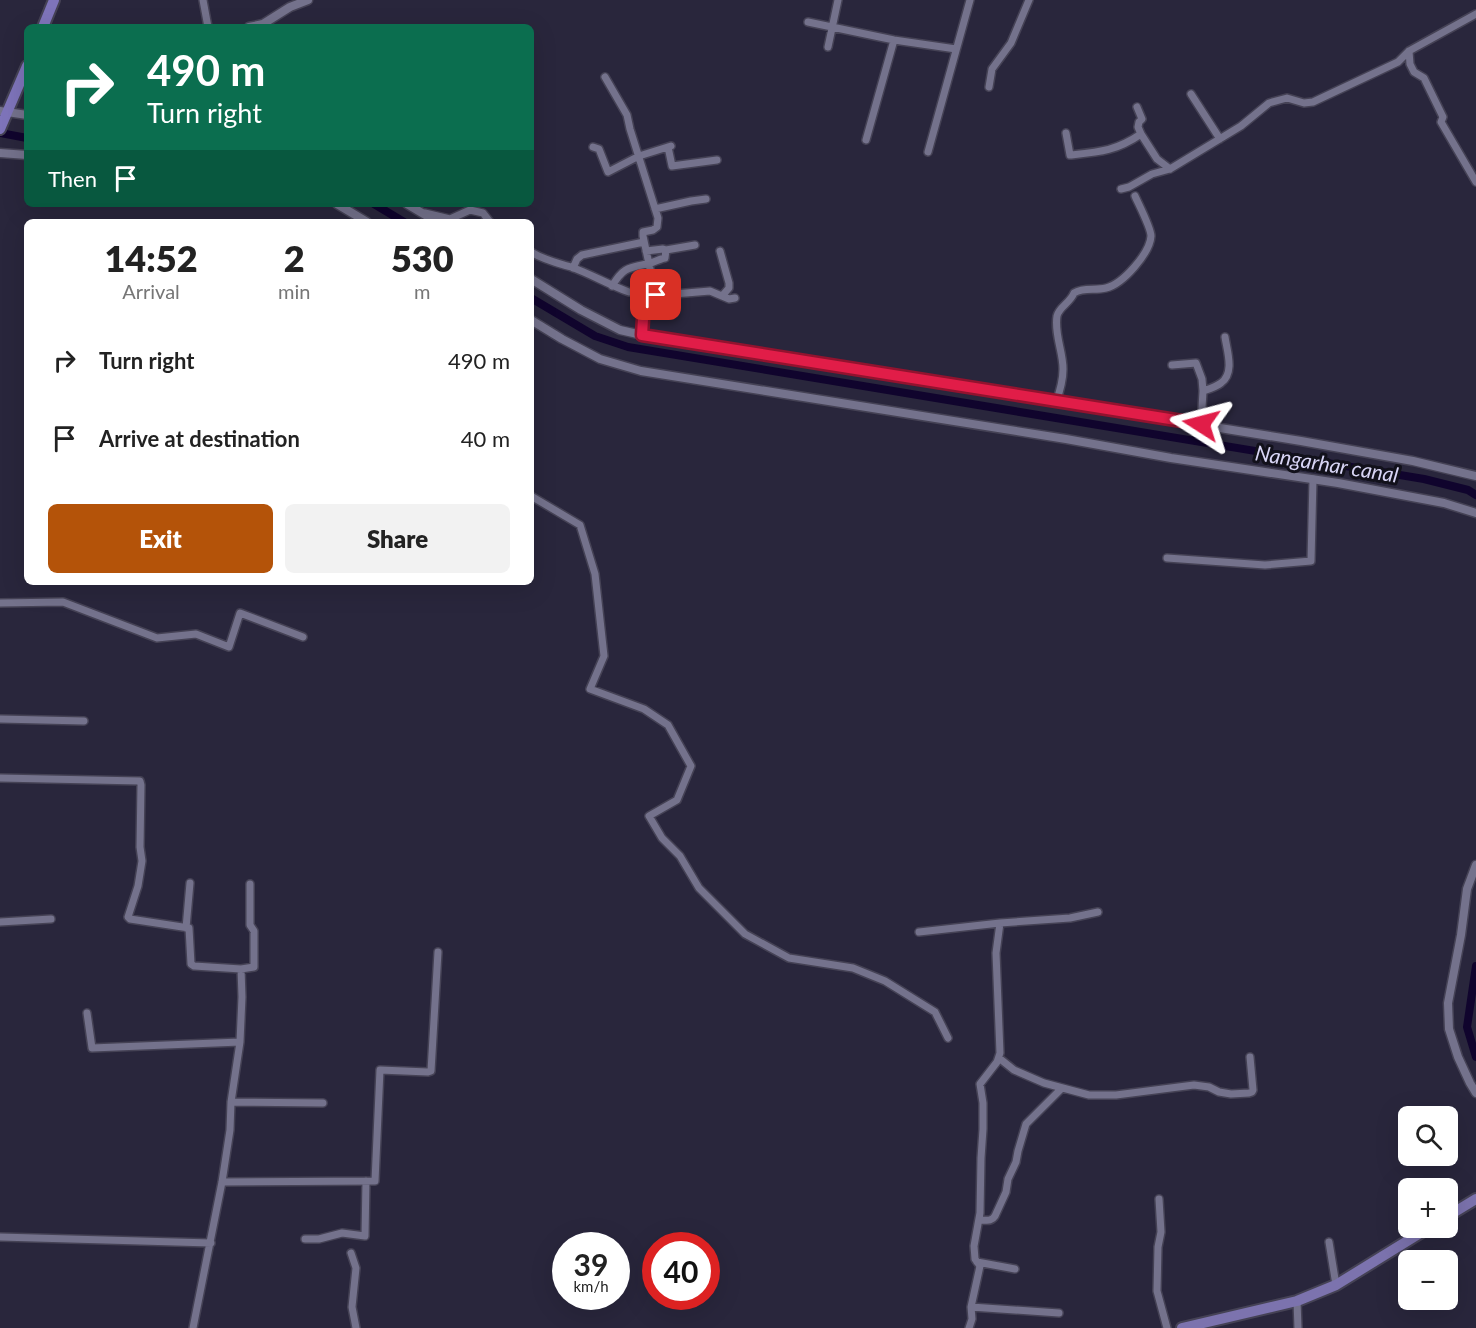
<!DOCTYPE html>
<html lang="en">
<head>
<meta charset="utf-8">
<style>
  :root { --surface:#fff; --page:#f2f2f2; --text:#222; --muted:#767676; --accent:#b45309 }
  body { margin:0; font-family:Lato,sans-serif; background:var(--page); color:var(--text); height:100vh; display:flex; flex-direction:column; font-size:22px; white-space:nowrap }
  * { box-sizing:border-box; margin:0 }
  p { font-size:20px; color:var(--muted) }
  .icon { flex:none; width:33px; height:33px; fill:none; stroke:currentColor; stroke-width:2; stroke-linecap:round; stroke-linejoin:round }
  .map { position:relative; flex:1; overflow:hidden }
  .sheet { position:absolute; left:24px; top:219px; width:510px; height:366px; display:flex; flex-direction:column; background:var(--surface); border-radius:9px; box-shadow:0 6px 24px #0002 }
  .sheet>* { flex:none }
  .banner { position:absolute; left:24px; top:24px; width:510px; height:183px; border-radius:9px; box-shadow:0 6px 24px #0002; background:#0b6e4f; color:#fff; overflow:hidden }
  .controls { position:absolute; left:1398px; top:1106px; display:grid; gap:12px }
  .controls a { display:grid; place-items:center; width:60px; height:60px; border-radius:9px; background:var(--surface); box-shadow:0 6px 24px #0002; font-size:30px }
  .speed { position:absolute; left:552px; top:1232px; display:flex; gap:12px; font-size:30px; font-weight:700; text-align:center }
  .speed>* { display:grid; place-content:center; width:78px; height:78px; border-radius:50%; background:var(--surface); box-shadow:0 6px 24px #0002; line-height:1 }
  .speed small { font-size:15px; font-weight:400 }
  .speed .limit { border:9px solid #d22; background:#fff; color:#111 }
  .pin { position:absolute; display:grid; place-items:center; width:51px; height:51px; color:#fff; margin:-26px; border-radius:12px; box-shadow:0 3px 9px #0006 }
  .me { position:absolute; width:66px; margin:-33px; rotate:279deg; stroke-linejoin:round; filter:drop-shadow(0 0 4px #0008) }
  .turn { display:flex; align-items:center; gap:21px; height:126px; padding:0 24px; font-size:27px }
  .turn .icon { width:78px; height:78px; stroke-width:2.5 }
  .turn b { display:block; font-size:42px; line-height:51px }
  .then { display:flex; align-items:center; height:57px; padding:0 24px; background:#0003; gap:12px; font-size:22px }
  .eta { display:flex; justify-content:space-evenly; align-items:center; height:102px; text-align:center }
  .eta b { font-size:36px; font-weight:800; line-height:42px }
  .primary-button { display:flex; gap:12px; margin-top:auto; padding:12px 24px }
  .primary-button a { flex:1; height:69px; border-radius:9px; background:var(--accent); color:#fff; font-size:24px; font-weight:800; line-height:69px; text-align:center }
  .primary-button a+a { background:var(--page); color:var(--text) }
  ul { padding:0; list-style:none }
  li { display:flex; align-items:center; gap:18px; height:78px; padding:0 24px }
  li div { flex:1 }
  li b { display:block; font-size:22px }
  li em { font-style:normal }
  .map>svg:first-child { display:block }
</style>
</head>
<body>
<div class="map">
<svg width="1476" height="1328" viewBox="0 0 1476 1328">
  <rect width="100%" height="100%" fill="#29263c"/>
  <g fill="none" stroke-linecap="round" stroke-linejoin="round">
    <path stroke="#10042d" stroke-width="8" d="M0,133l27,5
      M374,204l30,18
      M531,298l64,38 33,11 796,132 44,11 8,5
      M1476,966l-9,61 9,30"/>
    <defs>
      <path id="minor" d="M203,0l5,27
        M808,22l86,18 62,9
        M828,47l10,-47
        M1409,51l1,13 4,8 10,6 19,39 -2,5 35,60
        M605,77l22,38 3,14 28,89 -1,9 -4,3 -10,2v4l12,56 -9,6 -2,5 -2,32
        M989,87l3,-18 19,-26 18,-43
        M1191,94l29,45
        M1137,107l5,12 -3,3 -1,5 3,7 16,25 13,10
        M1066,133l4,22c30,-3 46,-4 71,-21
        M866,140l28,-100
        M593,147l6,2 9,23 31,-16 32,-10
        M668,147l4,19 45,-6
        M928,152l42,-152
        M1121,189l8,-2 23,-13 18,-5 71,-43 28,-23 18,-5 17,5 9,-1 85,-40 11,-11 67,-37
        M655,209l36,-8 15,-2
        M425,213l25,6 20,-9 13,3 7,9
        M646,251l17,-2 3,1
        M720,251l9,32v5l-7,8
        M531,252c13,8 26,11 40,15 20,7 38,18 58,25
        M573,268l4,-9 5,-4 62,-13
        M612,286c11,-18 15,-18 35,-22 6,-1 12,-5 18,-6l1,-8 29,-5
        M655,292l1,3h6l48,-4 19,8 6,-1
        M1172,365l24,-2 6,16 1,12
        M1056,402c4,-11 7,-21 7,-33 0,-18 -9,-35 -6,-53 2,-9 13,-13 17,-23 10,-6 21,-2 32,-5 17,-4 44,-35 45,-52 0,-8 -12,-31 -16,-40
        M1201,425l2,-34c6,-2 13,-4 18,-8 14,-10 6,-32 4,-46
        M531,496l49,29 15,49 9,82 -14,33 54,20 24,16 23,41 -14,34 -28,16 13,22 18,18 19,32 46,46 44,24 64,10 32,13 50,31 13,26
        M1167,558l98,7 46,-4 2,-82
        M0,603l63,-1 94,36 39,-4 33,13 11,-34 63,24
        M0,719l84,2
        M0,778l140,3 1,4 -1,62 2,14 -4,25 -10,31 2,2 59,9 2,36 3,2 47,3 13,-2v-36l-4,-6v-41
        M0,922l51,-3
        M186,928l4,-45
        M919,932l81,-9 70,-5 28,-6
        M87,1013l5,35 148,-6
        M999,1058l15,12 30,13 45,12h27l78,-10 15,2 10,5 12,2 18,-1 3,-1 1,-2 -3,-33
        M231,1102l92,1
        M222,1182l153,-1 5,-111 48,2 3,-1 7,-119
        M1159,1199l2,33 -3,15 -1,44 10,37
        M980,1220c7,0 11,2 15,-4l11,-24 2,-13 8,-17 2,-11 8,-27 35,-35
        M0,1237l211,6
        M305,1239h14l23,-6 23,3 1,-55
        M1329,1242l7,43
        M351,1253l5,15 -4,39 4,21
        M977,1262l38,7
        M1297,1301l1,27
        M971,1307l88,6
        M193,1328l29,-146 8,-52 1,-28 9,-60 2,-45 -1,-28
        M969,1328l3,-9 -1,-12 9,-41 -5,-7 -1,-13 6,-33 1,-55 2,-29v-26l-3,-19 17,-22 3,-9 -4,-100 4,-30"/>
      <path id="tertiary" d="M249,27l14,-3 27,-17 18,-7
        M0,111l27,4
        M0,153l27,2
        M337,204l30,18
        M407,204l30,18
        M531,279l50,31 39,20 22,5 659,106 112,20 63,15
        M531,320l31,19 38,20 41,12 425,68 105,19 167,25 106,20 32,10
        M1476,865l-9,24 -6,46 -13,68 1,26 9,28 12,26 6,10"/>
      <path id="primary" d="M1448,1216l28,-17
        M1182,1328l115,-27 39,-16 94,-58"/>
      <path id="trunk" d="M43,27l11,-27
        M0,129l27,-63"/>
    </defs>
    <use href="#minor" stroke="#454255" stroke-width="10"/>
    <use href="#tertiary" stroke="#454255" stroke-width="11"/>
    <use href="#primary" stroke="#454255" stroke-width="14"/>
    <use href="#trunk" stroke="#454255" stroke-width="14"/>
    <use href="#minor" stroke="#74728c" stroke-width="7"/>
    <use href="#tertiary" stroke="#74728c" stroke-width="8"/>
    <use href="#primary" stroke="#7c73ae" stroke-width="10"/>
    <use href="#trunk" stroke="#7e74ba" stroke-width="10"/>
  </g>
  <g fill="none" stroke-linecap="round" stroke-linejoin="round">
    <defs>
      <path id="route" d="M656,295l-1,-3 -9,6 -2,5 -2,32 559,89"/>
    </defs>
    <use href="#route" stroke="#92132f" stroke-width="15"/>
    <use href="#route" stroke="#e11d48" stroke-width="10"/>
  </g>
  <g text-anchor="middle" dominant-baseline="central" stroke-width="6" stroke-linejoin="round" paint-order="stroke">
    <g font-size="21" font-style="italic" fill="#d8d5f5" stroke="#12111b">
      <text transform="translate(1327 463) rotate(9)">Nangarhar canal</text>
    </g>
  </g>
</svg>
<div class="controls">
<a><svg class="icon" aria-label="search" viewBox="0 0 24 24"><circle cx="10" cy="10" r="6"/><path d="M15 15l6 6"/></svg></a>
<a>+</a>
<a>−</a>
</div>
<div class="speed"><div>39<small>km/h</small></div><div class="limit">40</div></div>
<div class="pin" style="left:656px;top:295px;background:#d93025"><svg class="icon" aria-label="arrive" viewBox="0 0 24 24"><path d="M6 21V4h12l-3 4 3 4H6"/></svg></div>
<svg class="me" style="left:1201px;top:424px" viewBox="-20 -20 40 40"><path d="M0-17L14 15 0 8-14 15z" fill="#e11d48" stroke="#fff" stroke-width="4"/></svg>
<div class="banner">
<div class="turn"><svg class="icon" aria-label="right" viewBox="0 0 24 24"><path d="M7 20v-9h11M14 6l5 5-5 5"/></svg><div><b>490 m</b>Turn right</div></div>
<div class="then">Then<svg class="icon" aria-label="arrive" viewBox="0 0 24 24"><path d="M6 21V4h12l-3 4 3 4H6"/></svg></div>
</div>
<section class="sheet">
<div class="eta">
<div><b>14:52</b><p>Arrival</p></div>
<div><b>2</b><p>min</p></div>
<div><b>530</b><p>m</p></div>
</div>
<ul>
<li><svg class="icon" aria-label="right" viewBox="0 0 24 24"><path d="M7 20v-9h11M14 6l5 5-5 5"/></svg><div><b>Turn right</b></div><em>490 m</em></li>
<li><svg class="icon" aria-label="arrive" viewBox="0 0 24 24"><path d="M6 21V4h12l-3 4 3 4H6"/></svg><div><b>Arrive at destination</b></div><em>40 m</em></li>
</ul>
<div class="primary-button"><a>Exit</a><a>Share</a></div>
</section>
</div>
</body>
</html>
